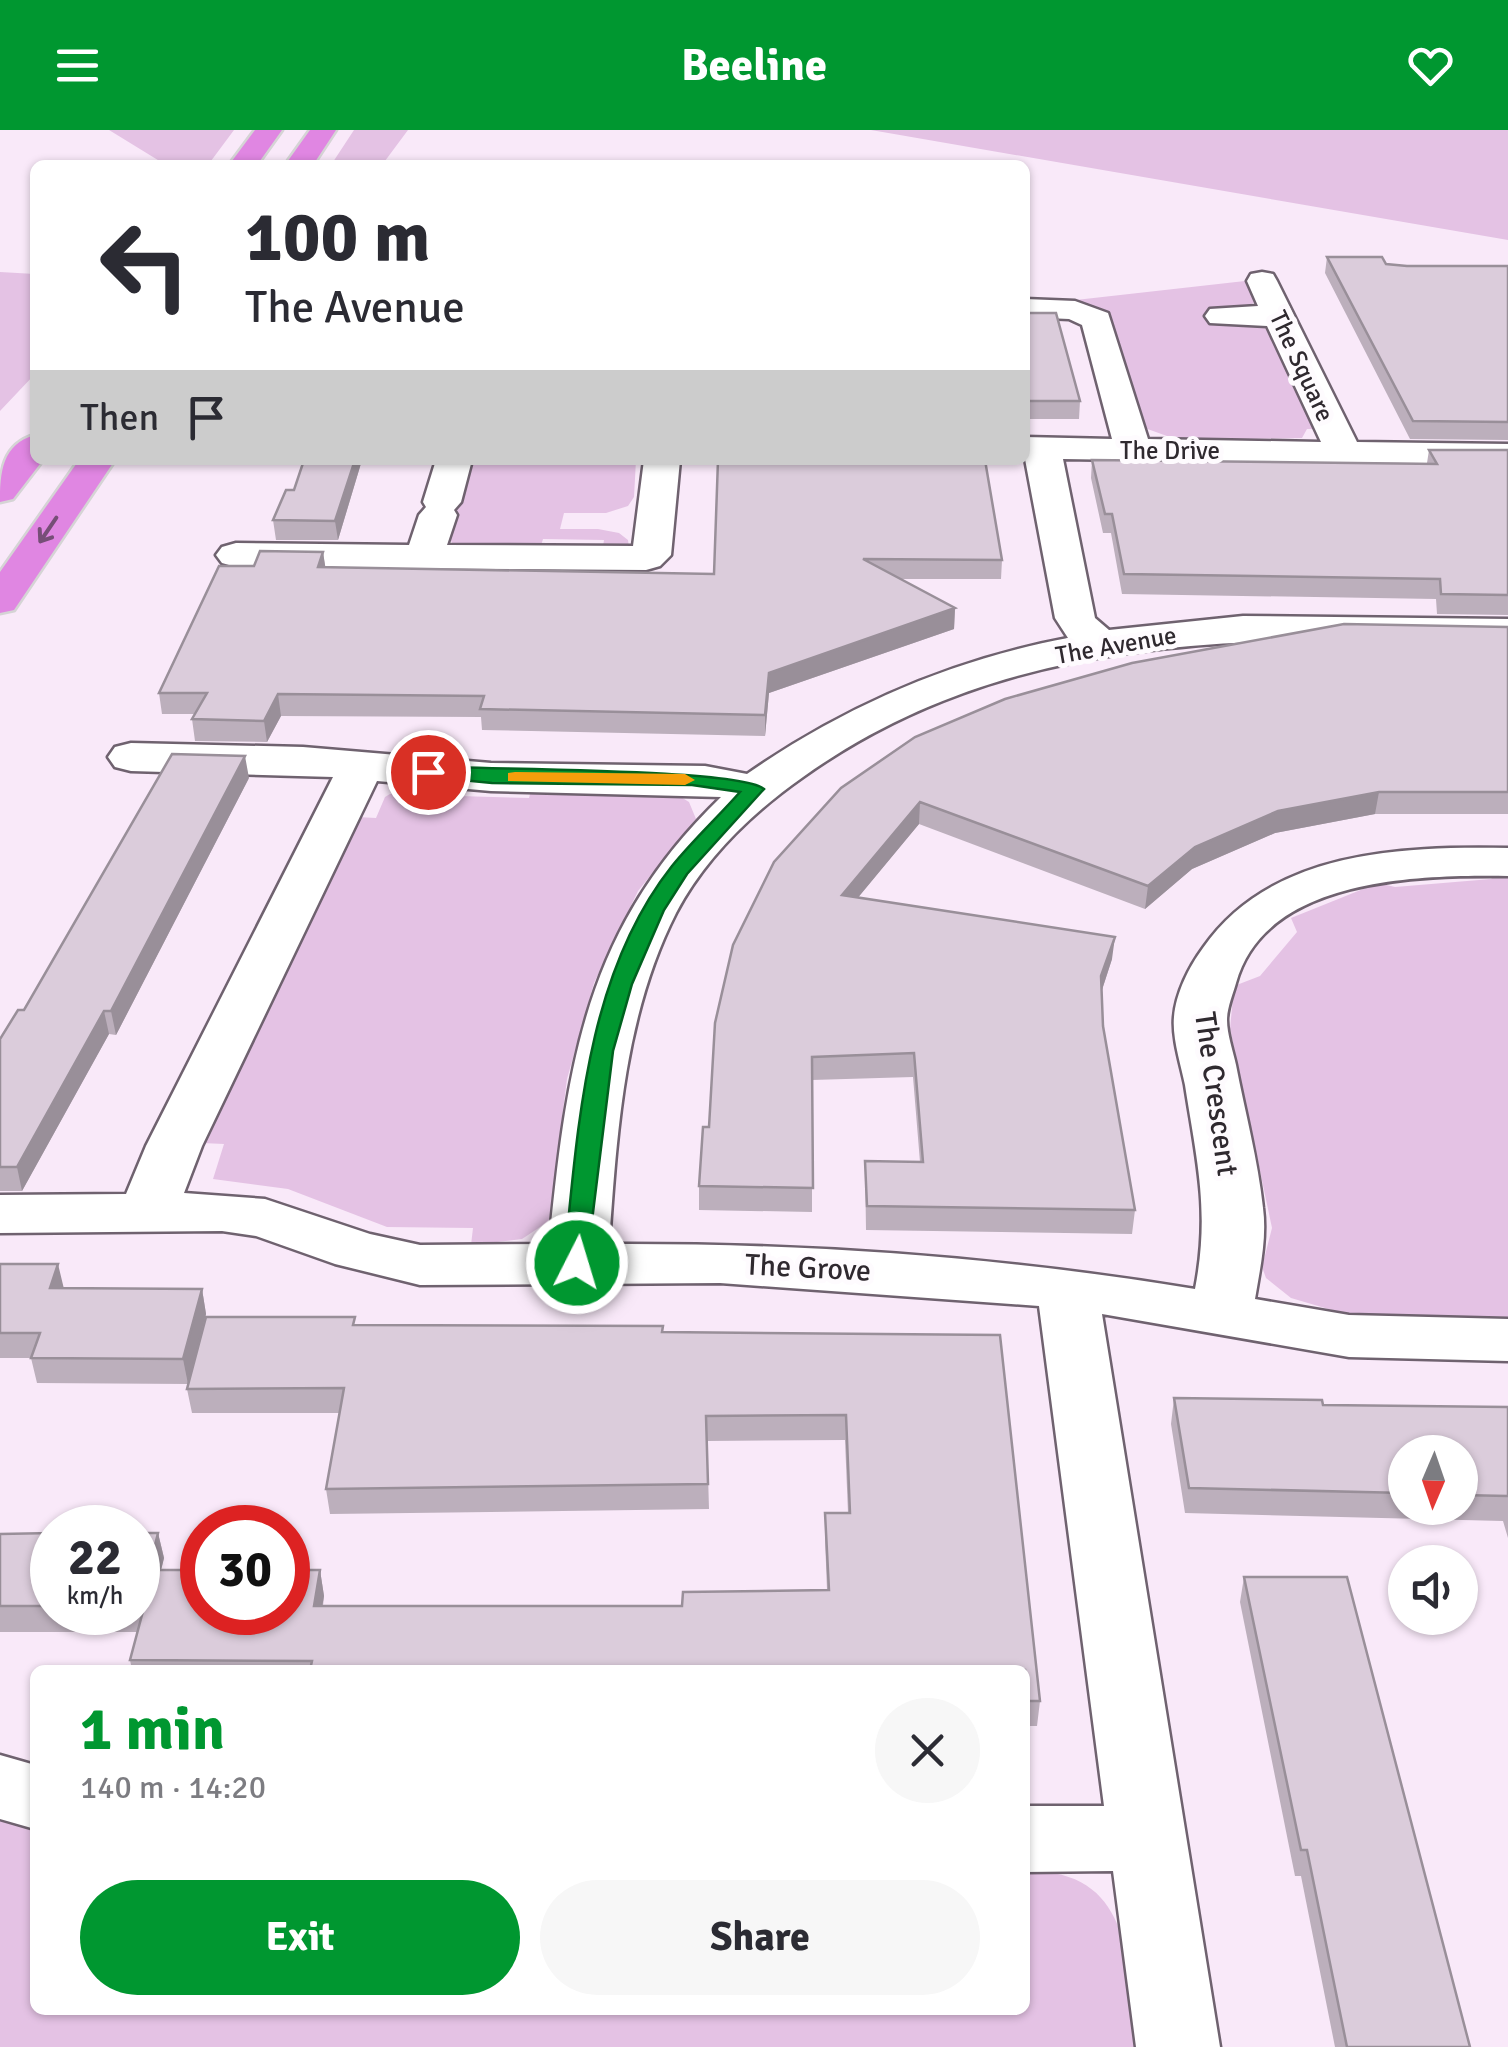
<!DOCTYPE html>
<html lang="en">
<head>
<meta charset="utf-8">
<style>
  :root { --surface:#fff; --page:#f7f7f7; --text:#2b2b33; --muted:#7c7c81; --accent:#009730 }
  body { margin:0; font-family:Signika,sans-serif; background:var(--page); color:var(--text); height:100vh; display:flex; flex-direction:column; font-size:38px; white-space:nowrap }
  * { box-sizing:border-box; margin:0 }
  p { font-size:32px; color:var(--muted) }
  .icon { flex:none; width:55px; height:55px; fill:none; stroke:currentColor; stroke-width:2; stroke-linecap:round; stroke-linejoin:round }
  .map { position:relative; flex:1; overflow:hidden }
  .panel { position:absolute; left:30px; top:1535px; width:1000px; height:350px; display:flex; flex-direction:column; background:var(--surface); border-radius:15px; box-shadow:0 2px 8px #0004 }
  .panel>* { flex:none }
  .banner { position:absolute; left:30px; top:30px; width:1000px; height:305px; border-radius:15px; box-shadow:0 2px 8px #0004; background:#fff; color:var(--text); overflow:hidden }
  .needle { width:65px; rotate:182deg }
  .fabs { position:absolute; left:1388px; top:1305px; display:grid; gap:20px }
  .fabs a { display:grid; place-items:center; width:90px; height:90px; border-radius:50%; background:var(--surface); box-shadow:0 2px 8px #0004; font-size:50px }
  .speed { position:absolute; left:30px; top:1375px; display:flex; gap:20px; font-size:50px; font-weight:700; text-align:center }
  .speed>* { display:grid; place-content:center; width:130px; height:130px; border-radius:50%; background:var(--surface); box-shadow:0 2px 8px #0004; line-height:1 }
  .speed small { font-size:25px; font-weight:400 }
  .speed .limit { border:15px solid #d22; background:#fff; color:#111 }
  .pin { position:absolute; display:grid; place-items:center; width:85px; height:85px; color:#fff; margin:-42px; border:5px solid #fff; border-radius:50%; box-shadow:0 2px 10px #0007 }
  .me { position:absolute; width:110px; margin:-55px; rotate:5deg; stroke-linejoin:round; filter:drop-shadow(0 0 8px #0008) }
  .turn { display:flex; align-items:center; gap:35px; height:210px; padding:0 50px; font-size:45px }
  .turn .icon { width:130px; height:130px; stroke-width:2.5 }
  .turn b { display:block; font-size:70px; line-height:85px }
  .then { display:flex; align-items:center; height:95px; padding:0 50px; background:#0003; gap:20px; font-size:38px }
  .round { display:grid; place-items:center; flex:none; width:105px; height:105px; border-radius:52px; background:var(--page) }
  .overview { display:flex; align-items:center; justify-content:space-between; height:170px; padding:0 50px }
  h1 { font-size:60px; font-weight:800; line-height:75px; color:var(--accent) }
  .primary-button { display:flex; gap:20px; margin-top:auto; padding:20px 50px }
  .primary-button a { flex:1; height:115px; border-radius:60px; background:var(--accent); color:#fff; font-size:40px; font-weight:800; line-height:115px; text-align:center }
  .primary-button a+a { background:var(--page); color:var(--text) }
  header { display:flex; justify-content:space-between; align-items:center; height:130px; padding:0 50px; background:var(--accent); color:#fff; font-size:45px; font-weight:800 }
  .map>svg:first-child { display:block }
</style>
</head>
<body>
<header><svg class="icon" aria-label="menu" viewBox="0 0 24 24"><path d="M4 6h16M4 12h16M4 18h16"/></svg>Beeline<svg class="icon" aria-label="heart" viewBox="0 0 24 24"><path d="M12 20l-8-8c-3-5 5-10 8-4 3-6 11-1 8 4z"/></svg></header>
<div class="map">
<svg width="1508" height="1917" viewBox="0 0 1508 1917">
  <rect width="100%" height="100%" fill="#f9e9f9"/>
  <path fill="#e4c2e4" d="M109,0h125l-26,35h-42z
    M354,0h54l-26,35h-51z
    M871,0h637v110z
    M0,142l35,2v100l-35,37z
    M1245,151l10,21 -11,6 23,19 49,102h-9l-5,9 -124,2 -36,-13 -29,-105 -7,-8 -57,-11z
    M474,330h162l-2,37 -6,9 -22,7h-42l-4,16h38l21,4 9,7 1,7 -27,6 2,-13 -61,-1 -4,13 -85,-6 -6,-10z
    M531,660l145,4 13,8 7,17 -58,72 -44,92 -27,96 -18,142 -27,18 -51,6 2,-17 -86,-1 -99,-38 -75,-10 11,-35 -22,-1 155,-326 19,1 9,-21 5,-3 139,4z
    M1508,742v448l-166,-7 -51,-15 -25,-20 -4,-11 10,-39 -42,-199 4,-43 26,-10 37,-44 -6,-14 87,-35 17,4 96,-8 5,-5z
    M0,1690l35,8v182h990v-139c110,-2 102,94 113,176h-1138z"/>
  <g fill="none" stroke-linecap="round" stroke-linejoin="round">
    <defs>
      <path id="minor" d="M1262,142l11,2 4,7 80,161 151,2v22l-445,-7 32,159 14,12 134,-14 265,3v24c-246,-6 -494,-17 -705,134 -50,35 -98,81 -127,136 -52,102 -59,219 -67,331 196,-1 393,13 586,45 15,-78 2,-127 -10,-204 -4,-20 -13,-47 -11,-68 2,-24 15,-50 29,-69 67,-97 197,-102 305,-100v28c-87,-1 -243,1 -272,107 -3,11 -9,25 -9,37 0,14 6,31 9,45 9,47 22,95 27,143 4,30 -3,61 -8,91l94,16 159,4v42l-159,-4 -247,-43 118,733h-84l-23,-176 -88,1v-66h79l-65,-500 -319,-23 -300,2 -85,-21 -79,-28 -34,-5 -222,2v-38l126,-1 20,-48 187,-369 -202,-6 -16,-4 -7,-10 7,-10 16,-4 172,4 188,16 214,3 42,8c98,-68 204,-114 321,-136l-13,-20 -30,-159v-22l87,2 -30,-114 -13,-6 -44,-2v-18l50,2 33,12 40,126 173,3 -54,-116 -57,-3 -5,-7 5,-7 48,-3 -11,-25 4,-7zM377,651l114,10 230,6c-136,131 -154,268 -172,447l-129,1 -50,-11 -105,-35 -81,-6 18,-47z
        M436,330h36l-11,42 -7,8 3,5 -10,30 186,1 11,-86h36l-9,95 -11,11 -14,4 -410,-3 -14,-4 -6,-8 6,-8 14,-4 173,2 10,-30 7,-8 -3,-5z
        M0,1625l35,10v64l-35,-10z"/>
      <path id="highway" d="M255,0h27l-25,35h-28z
        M310,0h26l-23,35h-28z
        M35,305v25h8l-30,39 -13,3c0,-29 2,-58 35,-67z
        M79,330h36l-101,150 -14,3v-41z"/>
    </defs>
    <use href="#minor" stroke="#6f626f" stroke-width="5"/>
    <use href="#highway" stroke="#d5d4d5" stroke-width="5"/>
    <use href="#minor" fill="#fff" fill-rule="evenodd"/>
    <use href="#highway" fill="#e086e2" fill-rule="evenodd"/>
  </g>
  <path fill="#bcafbc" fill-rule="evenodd" d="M1327,127l80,9h101v174l-98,-1 -85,-166z
    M1025,183l55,88 -1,18h-54z
    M1429,320h79v165l-71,-1 -1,-15 -314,-5 -11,-61h-8l-12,-55 1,-18 335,3z
    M362,330l-24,80h-62l-3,-20 21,-30z
    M718,330l284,100 -1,19h-101l55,29 -1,21 -185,64 -4,43 -283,-6 -1,-13 -200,-1 -14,26 -72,-1 -3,-22 3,-5h-33l-3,-21 95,-127 69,-14 2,15 389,7z
    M1508,497v187h-133l-100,19 -83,36 -47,40 -226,-85 -61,73 254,62 -10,31 1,36 32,184 -3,24 -266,-4 -1,-69 55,1 -7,-85 -101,3v132l-113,-2v-24l10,-59 132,-339z
    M249,648l-133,257 -7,-1 -87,157h-22v-152l24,-29z
    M0,1134l64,24 138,1 4,25 -18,70 -151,-1 -6,-25h-31z
    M356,1195l307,7 337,3 40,366 -3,25h-12v-56h-893l-2,-10 8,-28h-138v-98l52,-1v79h86v-79h20l6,25 -3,12h159l4,26 -1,10h359l145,-16 -2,-52v-25h23l-3,-73 -138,1 2,68 -379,5 -4,-25 14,-76h-148l-5,-24z
    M1174,1268l149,7 185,2v131l-5,-17 -318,-8 -14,-89zM1405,1322h55v56h-55z
    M1244,1447l226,470h-135l-34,-171h-6l-55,-274z"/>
  <path fill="#998f99" d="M355,330h7l-24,80 -3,-19z
    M323,422l3,19 -8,-4z
    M955,478l-1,21 -185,64 -4,43v-21l4,-42z
    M278,564l3,22 -14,26 -3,-21z
    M245,626l4,22 -133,257 -5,-24z
    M1379,662l-4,22 -100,19 -83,36 -47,40 3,-23 47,-39 83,-36z
    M920,672l-1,22 -77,93v-22z
    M1115,807l-3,22 -13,40 2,-23z
    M104,881l5,23 -87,157 -5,-24z
    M58,1134l6,25 -14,-1z
    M202,1159l4,25 -18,70 -5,-25z
    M158,1403l6,25 -18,73 -6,-25z
    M320,1440l4,26 -6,35 -4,-25z"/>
  <path fill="#dbccdb" stroke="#998f99" stroke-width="2.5" d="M1327,127h55l4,7 21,2h101v156l-95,-1z
    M1025,183h31l24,88h-55z
    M1429,320h79v145l-67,-1 -1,-15 -316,-5 -12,-60h-7l-13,-54 345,4z
    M304,330h51l-20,61 -62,-1 13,-30h8z
    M718,330h267l17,100 -139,-1 92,49 -186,65 -4,42 -285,-6 4,-13 -206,-2 -14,27 -72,-2 15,-26h-48l60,-127h35l6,-15 63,1 -5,15 396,7z
    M1344,494l164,3v165h-129l-101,19 -83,36 -47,39 -228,-84 -78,93 273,42 -14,39 2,50 32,184 -268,-4 -2,-45 58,1 -9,-109 -102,4 1,131 -114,-2 4,-59h6l6,-104 18,-78 41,-83 67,-74 74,-51 90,-38 127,-36z
    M172,624l73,2 -134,255h-7l-87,156h-17v-128l18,-29h6z
    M0,1134h58l-8,24 152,1 -19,70 -152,-1 9,-25h-40z
    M206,1187h149l-2,8 310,1 -1,6 338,3 40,366h-15v-31h-715l2,-9 -182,-1 24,-90h48v42h86v-42h32l-6,36h368l1,-14 146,-2 -4,-77h25l-4,-98 -140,1 2,68 -382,5 18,-101 -157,1z
    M1174,1268l148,2 1,5 185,2v89l-48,-1v-43h-55v41l-216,-5z
    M52,1403v73h-52v-72z
    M138,1403h20l-18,73h-2z
    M1244,1447h103l123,470h-123l-40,-197h-6z"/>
  <defs><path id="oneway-shaft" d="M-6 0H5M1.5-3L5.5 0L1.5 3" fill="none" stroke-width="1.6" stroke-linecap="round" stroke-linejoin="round" transform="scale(2.5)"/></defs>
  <use stroke="#764e77" href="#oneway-shaft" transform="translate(48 400) rotate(124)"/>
  <path fill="#009730" stroke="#00621f" stroke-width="2.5" d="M428,636c52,4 311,2 336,23l-77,85 -23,36 -32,74 -19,67 -27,218h-18l-4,-6c14,-134 21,-287 108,-397 21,-26 46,-49 68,-74l-48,-7 -200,-2 -71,-7 -3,-4z"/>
  <path fill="#f59e0b" d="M515,642l170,2 10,6 -10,5 -177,-4v-8z"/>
  <g text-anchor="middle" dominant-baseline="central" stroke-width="10" stroke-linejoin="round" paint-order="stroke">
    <g font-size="25" fill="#2f292f" stroke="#fefbfe">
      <text transform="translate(1302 236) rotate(65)">The Square</text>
      <text x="1170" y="320">The Drive</text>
      <text transform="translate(1116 515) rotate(-10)">The Avenue</text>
    </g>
    <g font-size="30" fill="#2f292f" stroke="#fefbfe">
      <text transform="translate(1216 964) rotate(82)">The Crescent</text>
      <text transform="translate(808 1138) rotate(3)">The Grove</text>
    </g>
  </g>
</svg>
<div class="fabs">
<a><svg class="needle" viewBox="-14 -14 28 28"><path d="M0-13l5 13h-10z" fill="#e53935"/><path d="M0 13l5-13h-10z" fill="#7c7c81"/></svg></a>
<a><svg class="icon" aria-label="sound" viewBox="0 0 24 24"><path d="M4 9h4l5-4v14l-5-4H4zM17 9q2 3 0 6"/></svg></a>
</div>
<div class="speed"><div>22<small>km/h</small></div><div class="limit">30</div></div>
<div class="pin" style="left:428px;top:642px;background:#d93025"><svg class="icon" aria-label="arrive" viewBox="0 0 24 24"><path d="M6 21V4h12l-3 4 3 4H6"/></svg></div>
<svg class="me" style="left:577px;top:1133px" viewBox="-20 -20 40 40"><circle r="17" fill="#009730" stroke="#fff" stroke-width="3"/><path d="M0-11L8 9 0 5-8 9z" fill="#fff"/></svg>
<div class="banner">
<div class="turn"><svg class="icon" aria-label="left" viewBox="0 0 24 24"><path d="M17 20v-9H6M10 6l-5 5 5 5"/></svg><div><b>100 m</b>The Avenue</div></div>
<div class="then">Then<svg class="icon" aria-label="arrive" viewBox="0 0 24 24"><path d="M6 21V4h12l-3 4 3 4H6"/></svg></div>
</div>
<section class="panel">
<div class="overview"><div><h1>1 min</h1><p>140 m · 14:20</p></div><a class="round"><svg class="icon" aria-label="close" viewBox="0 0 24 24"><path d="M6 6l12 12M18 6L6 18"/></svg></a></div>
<div class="primary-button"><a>Exit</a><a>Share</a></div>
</section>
</div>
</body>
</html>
